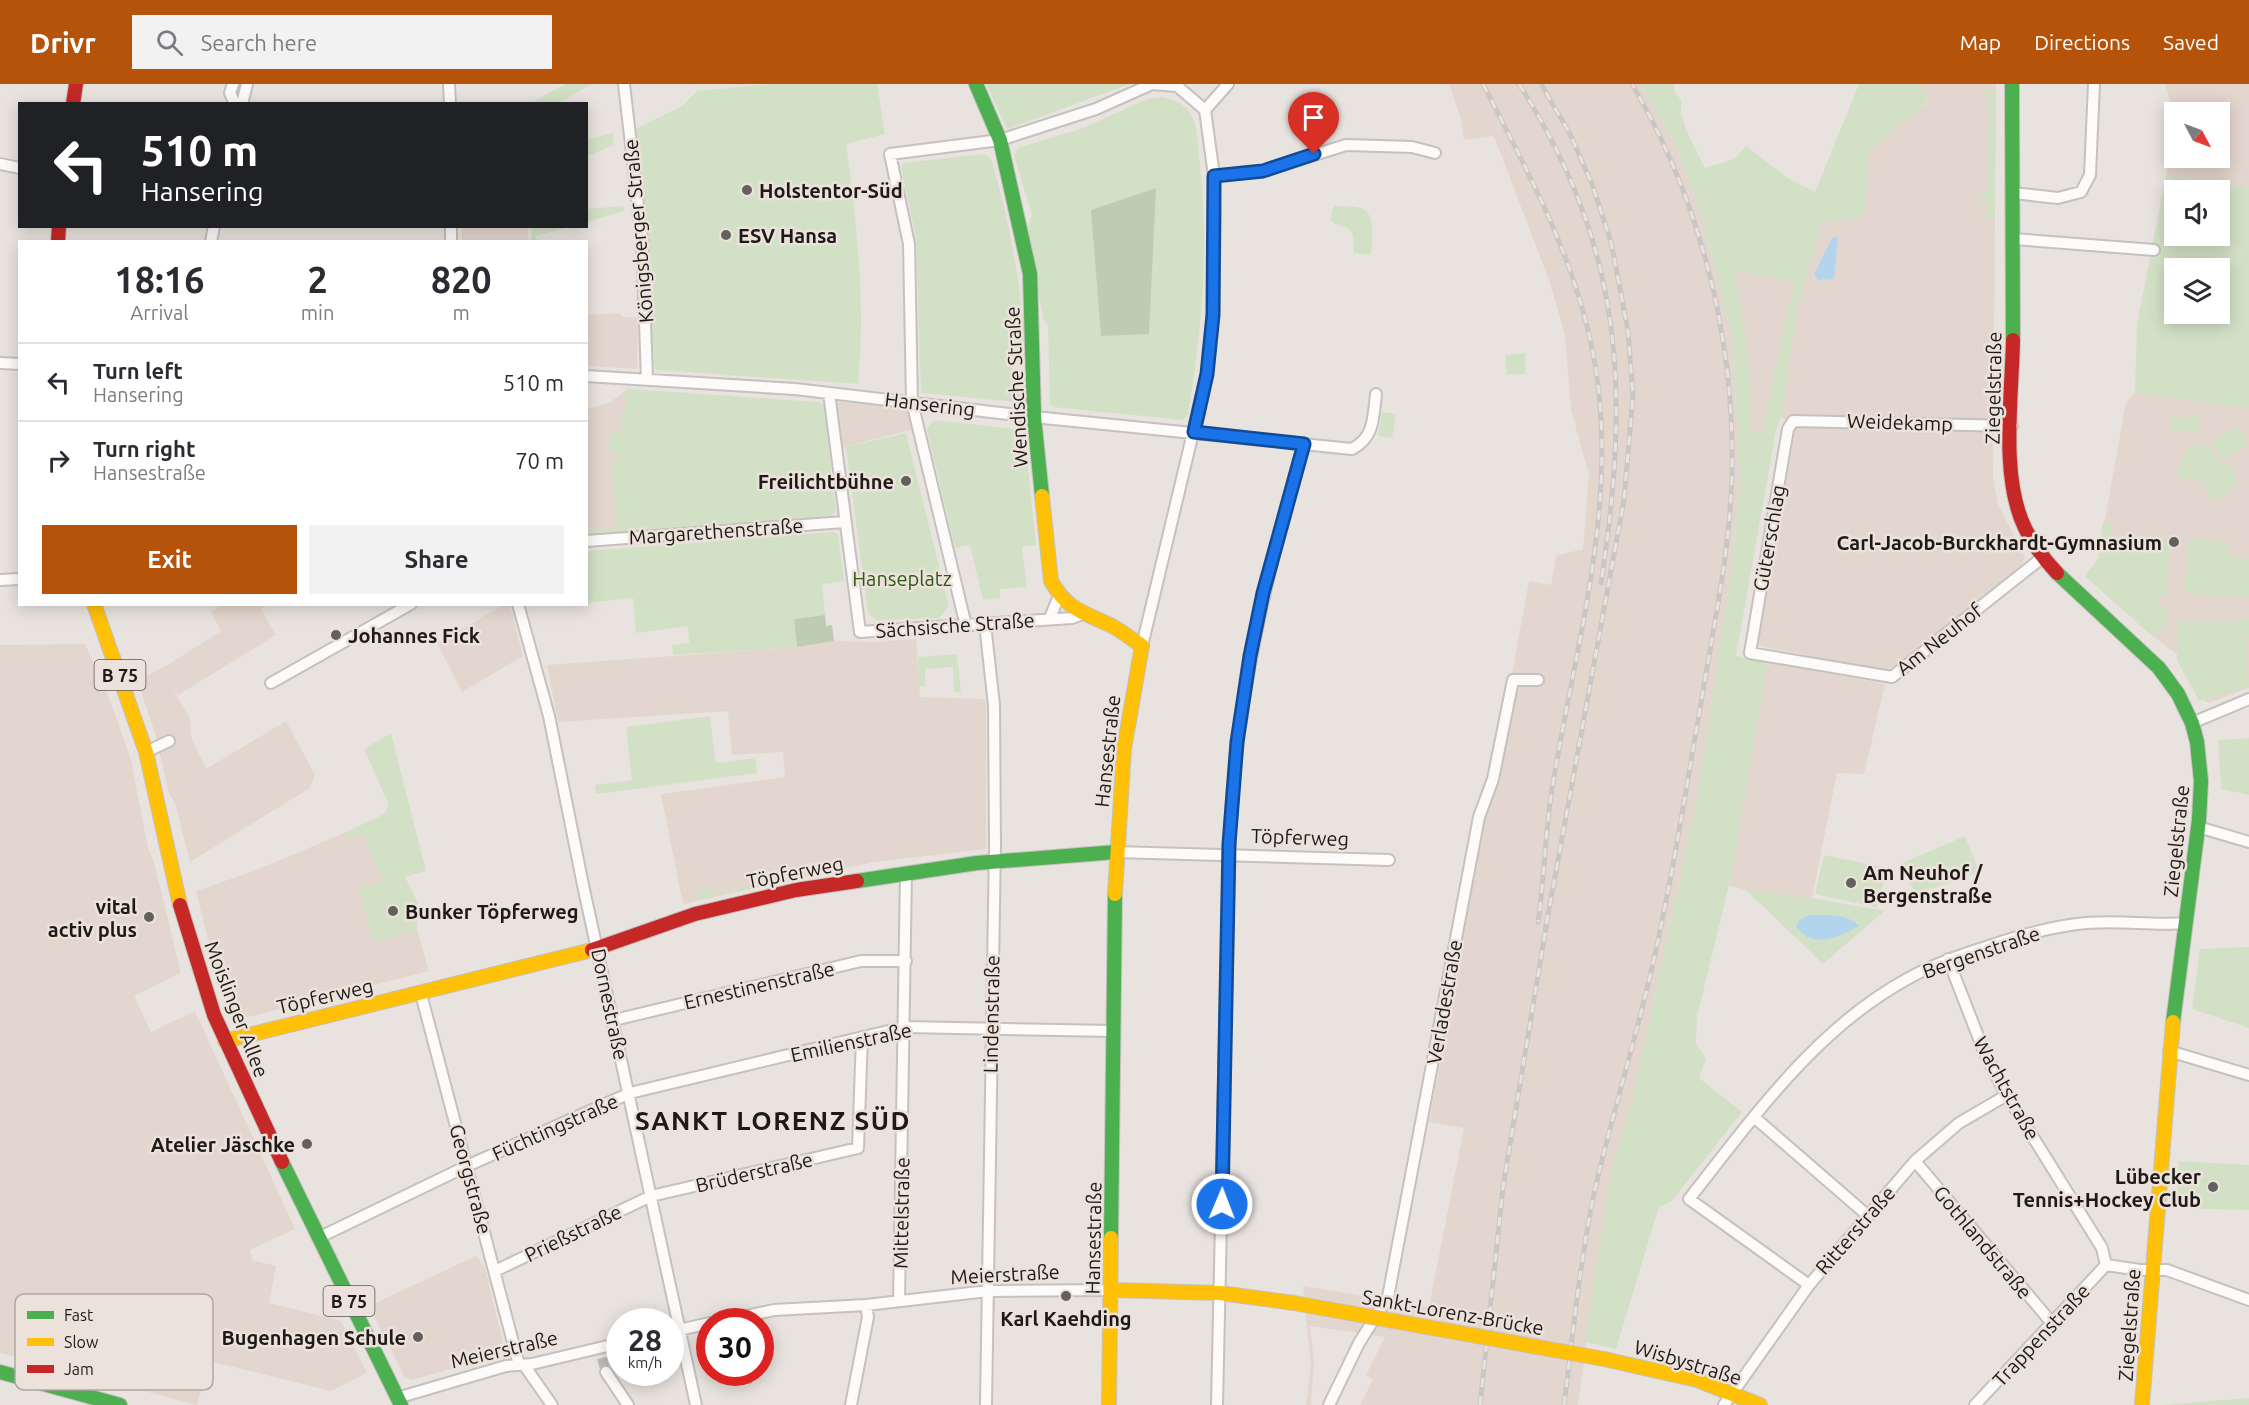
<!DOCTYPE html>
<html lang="en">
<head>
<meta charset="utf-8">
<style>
  :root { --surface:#fff; --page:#f2f2f3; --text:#2b2b33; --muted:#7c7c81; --line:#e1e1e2; --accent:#b45309 }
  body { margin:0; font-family:Ubuntu,sans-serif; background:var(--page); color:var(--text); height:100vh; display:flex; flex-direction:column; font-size:22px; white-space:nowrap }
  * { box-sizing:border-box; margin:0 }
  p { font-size:20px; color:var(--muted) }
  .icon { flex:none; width:33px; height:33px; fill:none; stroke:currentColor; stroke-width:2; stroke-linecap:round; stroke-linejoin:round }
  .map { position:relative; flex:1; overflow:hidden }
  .sheet { position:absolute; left:18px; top:156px; width:570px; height:366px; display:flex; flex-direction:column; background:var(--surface); border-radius:0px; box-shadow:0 3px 15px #0003 }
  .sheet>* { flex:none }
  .top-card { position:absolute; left:18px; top:18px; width:570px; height:126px; border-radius:0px; box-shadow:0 3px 15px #0003; background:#202124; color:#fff; overflow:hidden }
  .needle { width:39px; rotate:131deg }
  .buttons { position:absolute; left:2164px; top:18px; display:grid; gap:12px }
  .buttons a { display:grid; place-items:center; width:66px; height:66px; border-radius:0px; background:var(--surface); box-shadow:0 3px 15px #0003; font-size:30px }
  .speed { position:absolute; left:606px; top:1224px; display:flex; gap:12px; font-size:30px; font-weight:700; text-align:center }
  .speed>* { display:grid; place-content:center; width:78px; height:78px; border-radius:50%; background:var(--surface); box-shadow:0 3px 15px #0003; line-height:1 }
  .speed small { font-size:15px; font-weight:400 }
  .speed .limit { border:9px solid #d22; background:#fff; color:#111 }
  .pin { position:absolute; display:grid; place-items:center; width:51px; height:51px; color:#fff; margin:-62px -26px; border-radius:50% 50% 50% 0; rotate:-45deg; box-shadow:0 0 6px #0007 }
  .pin .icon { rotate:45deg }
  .me { position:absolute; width:66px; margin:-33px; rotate:1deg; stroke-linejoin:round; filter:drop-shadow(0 0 4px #0008) }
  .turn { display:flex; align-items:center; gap:21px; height:126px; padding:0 24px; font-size:27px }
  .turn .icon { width:78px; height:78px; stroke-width:2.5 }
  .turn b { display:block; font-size:42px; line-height:51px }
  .eta { display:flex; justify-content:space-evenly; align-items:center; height:102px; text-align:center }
  .eta b { font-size:36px; font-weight:600; line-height:42px }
  .primary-button { display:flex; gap:12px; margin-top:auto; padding:12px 24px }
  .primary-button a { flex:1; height:69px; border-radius:0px; background:var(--accent); color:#fff; font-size:24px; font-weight:600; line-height:69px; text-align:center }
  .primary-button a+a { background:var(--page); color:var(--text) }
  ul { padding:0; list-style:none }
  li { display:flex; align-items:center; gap:18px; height:78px; padding:0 24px; border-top:2px solid var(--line) }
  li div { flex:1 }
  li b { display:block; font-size:22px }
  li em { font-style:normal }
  header { display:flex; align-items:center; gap:36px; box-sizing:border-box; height:84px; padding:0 30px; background:var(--accent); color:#fff }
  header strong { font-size:28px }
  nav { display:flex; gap:33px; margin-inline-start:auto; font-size:21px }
  .search { width:420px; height:54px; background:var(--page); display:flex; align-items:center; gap:15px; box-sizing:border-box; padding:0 21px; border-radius:0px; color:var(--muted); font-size:22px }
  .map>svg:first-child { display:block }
</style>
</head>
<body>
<header>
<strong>Drivr</strong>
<div class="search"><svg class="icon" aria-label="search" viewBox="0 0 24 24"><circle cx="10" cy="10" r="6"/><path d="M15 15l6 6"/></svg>Search here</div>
<nav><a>Map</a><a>Directions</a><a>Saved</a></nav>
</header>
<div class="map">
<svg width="2249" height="1321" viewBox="0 0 2249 1321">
  <rect width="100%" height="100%" fill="#e9e3df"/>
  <path fill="#e3d6ce" d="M1449,0h192l34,59 27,73 30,121 8,146 -8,81 -35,235 -64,297 -23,80 -32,229h-218l13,-26 -7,-4 19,-38 -75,-11 4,36 -3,43h-5l5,-38 -8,-81 126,21 35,-179 -35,-6 100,-541 22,4 5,-29 27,-7 6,-74 -18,-65 -6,-75 -15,-52 -56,-147 -30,4 -3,-21z
    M1919,0h77l-3,394 5,26 27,53 -3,8 -128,102 -11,3 -124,-24 -1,-3 37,-212 -14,-14 16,-106 24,-89 44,-44 4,-27 61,-51z
    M2165,0h84v103l-83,-11 9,-45v27h45v-46h-45v4z
    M462,143h66v14h-66z
    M1734,185l60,14 -32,149 -12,-1v-48l-6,-60z
    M619,229l4,4 15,1 -1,51 -50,-3v-51z
    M625,307l2,18h-6l1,24 -13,1 10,18v9l-8,1 6,67 -30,2v-122l22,-6z
    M2135,309l114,15v280l-40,15 -4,-2 -23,-43 -31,-23 -66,-59 13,-17 28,-157z
    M838,318l64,5 7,4 5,18 -73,19z
    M221,521h46l-6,4 15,26 -98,60 -6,-7 18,30 1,19 15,32 80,-48 29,54 -5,13 -120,74 -15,-59 -6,-9 -14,-61 -18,-53 29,-14 55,-35 -10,-19z
    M504,521h6l13,51 -61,36 -25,-49z
    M916,555l4,58 66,2v150l-112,13 -191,42 -22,-110 124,-17 -2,-25 -51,3 -4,-44 -170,11 -11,-57 250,-18 37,-6 42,1z
    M85,560l25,56 21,60 17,88 6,14 27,111 -47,23 17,36 44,-21 100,218 -45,21 2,10 24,6 -7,37 72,18 26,52 -36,18 -122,-30 -12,44 -197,-52v-708z
    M1768,578l117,22 -21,90 -27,-1 -25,125 -66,-8 -17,-5z
    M363,747l20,50 -10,61 44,-12 12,41 -181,46 -8,-2 -9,-7 -20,-56 -15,-61 58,-20 90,-38 2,5z
    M476,1172l9,12 18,75 -10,5 2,8 -83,24 -8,-4 -35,-70z"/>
  <path fill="#d2e1c6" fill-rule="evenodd" d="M565,0h28l-35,19h-27z
    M770,0h107l8,50 -39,10c11,81 20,158 12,240l-201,-14 -6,-7 -5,-125 -11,-109 47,-23 15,-15z
    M986,0h144l-123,45z
    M1641,0h33v7l8,10c-6,15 16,52 23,67l29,-9 12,-13 40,31 29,15 44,-108h60l11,15 -61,52 -5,66 -43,5 -24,89 -16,106 -5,14 -40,225 32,6 -39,223 -32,132 -1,26 10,16 -7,19 43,34 -71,90 -12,5 -43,142 -31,-7 25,-166 23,-80 64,-297 35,-235 8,-81 -8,-146 -30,-121 -27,-73zM1734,185l60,14 -32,148h-12v-48l-6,-60z
    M1987,5h9l-1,128h-14v-3l7,-1v-11h-7v-11h7l1,-94h-7l-1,-2z
    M1163,13c10,3 21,6 27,16 8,12 8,30 9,44 11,86 3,173 -11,257l-5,6 -130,-13 -3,-3 -2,-79 -5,-6 -15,-93 4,-11 -18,-60 4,-7 65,-20 64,-29z
    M613,48l1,13 -27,11v-16z
    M984,70l7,4c20,67 31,133 36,203h-15l1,14 15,2 -3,26 -104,-10 -5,-155 -15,-71 3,-4z
    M2166,92l83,11v221l-114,-15 2,-69zM2175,106h45v46h-45zM2175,184h45v46h-45z
    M623,122l1,5 -37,11v-13z
    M1335,122c23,1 37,-3 37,25 0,8 1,17 -2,24l-16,-2c0,-34 -5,-19 -23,-32l1,-11z
    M532,143l2,-1 35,1 -33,9 2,6 -7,-1z
    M1526,269l-1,21 -18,1 -2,-20z
    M628,305l191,13 5,4 12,105 -4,5 -245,20v-7h30l-6,-67 8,-1v-8h-9l-1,-19 13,-2 -1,-23 6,-1 -2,-17z
    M1382,328l14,2 -4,24 -14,-2z
    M2199,332l1,14 -30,2 -1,-14z
    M934,336l90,10 12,115 -14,2 5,40 -27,2v9l-17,2 -13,-55 -15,3 -28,-119z
    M2239,341l10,19 -26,16 -12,-18z
    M906,349l43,173 -10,12 -63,2 -8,-7 -22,-166z
    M2201,361l11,3 5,14 12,2 7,8 -2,15 -14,13 -9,-2 -6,-16 -29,-6 9,-26z
    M2103,438l9,1 -1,12 59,3 -3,57h-7v11l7,1 -1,8h4c-2,11 -8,18 -19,20l-66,-59 13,-17z
    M834,448l4,3 6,46 -22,3 3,31 -31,4 3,28 -124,8 -1,-10 17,-2 -1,-17 -52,7 -3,-35 -46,5v-52z
    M2188,455l41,3 -3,12 23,5v38l-64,-3z
    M2241,534h8v19l-3,1 3,49 -50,14 -22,-41 1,-39h63z
    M957,570l4,39 -7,-1 -1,-25 -28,2v17h-6l-1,-29z
    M710,632l5,44 4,3 36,-5 2,15 -161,21 -1,-9 37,-5 -6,-53z
    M391,649l35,138 -21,6 13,26 -1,27 -44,12 -14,-53 24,-8 -20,-49 -17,6 -2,-5 40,-19 5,-9 -25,-56z
    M2249,654v57l-28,-6 -3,-49z
    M1965,752l14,36 -64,23 -13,-32z
    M1824,771l59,12 3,5 -6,29 -5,6 -60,-13z
    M771,797v2l-73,17 1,-10 11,-3 3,8z
    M1746,806l66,8 72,13 -61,53z
    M2249,863v81l-57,-19 8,-60z
    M2179,1077l70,4v45l-73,-2z
    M2249,1314v7h-89z"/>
  <path fill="#becdb1" d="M1156,104l-7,146 -48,2 -10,-126z
    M825,531l1,11 6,-1 2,16 -37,6 -3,-28z"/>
  <path fill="#b2d4ed" d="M1838,153l-4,42 -16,1 -4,-5 18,-37z
    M1810,831c15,0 38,-2 49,11 -21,11 -44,24 -63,1l2,-6z"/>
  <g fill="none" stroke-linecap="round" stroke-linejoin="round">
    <path stroke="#c0bbb7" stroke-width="10" stroke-dasharray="10 5" stroke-linecap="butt" d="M602,1274l4,14"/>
    <defs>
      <path id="street" d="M233,0l-3,9 5,11
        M449,0l1,20
        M624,0l18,156 5,138
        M242,20l5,-20
        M1205,26l23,-26
        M0,80l20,4
        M1214,92l49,-5 83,-26 66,2 23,6
        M2013,109l45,5 23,-6 9,-17 4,-91
        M451,142v16
        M2014,155l140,11
        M211,158l3,-16
        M0,279l20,1
        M586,292l209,13 239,28 318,32c23,-12 21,-32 24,-55
        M829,309l31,239 212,-14 8,-3
        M2012,342l-219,-5 -5,8 -38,224 142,24 151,-120
        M586,457l259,-19
        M0,496l20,-1
        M518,520l31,112 34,169 113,520
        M1050,534l9,-22
        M985,540l9,81 1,140 -9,560
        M966,542l-54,-224 -3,-158 -19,-90 110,-14 96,-31 56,-25 25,2 28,24
        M1142,562l65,-272 6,-59 2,-100 -1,-39 -9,-66
        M271,599l140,-79
        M2192,639l57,-24
        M146,668l23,-11
        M2198,743l51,15
        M1116,768l273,8
        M1948,875l35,90 20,40 99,159 4,17
        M421,910l98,371
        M614,936l247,-59h45
        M2169,967l80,24
        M1754,1033l113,98
        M1915,1077l136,161
        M318,1154l149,-72 163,-73 275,-66 208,4
        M2106,1181l34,5h27l82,30
        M495,1187l156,-75 207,-48 4,-111
        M1809,1201l-120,-86c64,-81 127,-171 220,-221 25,-14 52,-23 80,-32 29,-10 58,-18 88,-22 37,-5 73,2 109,-1
        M899,1217l7,-428
        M718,1238l56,-12 92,-5 122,-14 124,-1
        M670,1248l40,-9
        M524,1281l28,40
        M606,1288l22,33
        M397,1314l109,-32 26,-2 88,-21
        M851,1321l17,-88 -2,-12
        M1217,1321l12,-551c4,-141 36,-275 75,-410
        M1329,1321l30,-62 29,-46 91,-480 14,-38 20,-99h25
        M1724,1321l85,-120 106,-124 44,-38 48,-28
        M1975,1321l131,-140"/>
      <path id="fast" d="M976,0l24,56 30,134 4,143 8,79
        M2012,0l1,256
        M2057,489l102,95 19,26 14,29 5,19 4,39 -2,39 -26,202
        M857,797l120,-18 139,-11
        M282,1078l119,243
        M1111,1154l4,-344
        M0,1288l120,33"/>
      <path id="slow" d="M1042,412l9,85c18,31 34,31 63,46 10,6 19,13 28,19l-18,103 -9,145
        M94,520l52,148 34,153
        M225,957l367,-91
        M1112,1206l108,3 74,10
        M1604,1275l93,21 63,25
        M1109,1321l2,-167
        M2142,1321l31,-383"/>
      <path id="jam" d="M73,20l3,-20
        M58,158l1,-16
        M2013,256c-1,56 -13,137 12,188 8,17 19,31 32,45
        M180,821l34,110 68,147
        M592,866l103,-36 101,-24 61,-9"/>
    </defs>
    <use href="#street" stroke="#c5c1be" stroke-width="14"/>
    <use href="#fast" stroke="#c5c1be" stroke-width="16"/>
    <use href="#slow" stroke="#c5c1be" stroke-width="16"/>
    <use href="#jam" stroke="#c5c1be" stroke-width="16"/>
    <use href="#street" stroke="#fcfbfa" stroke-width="10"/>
    <use href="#fast" stroke="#4caf50" stroke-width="14"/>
    <use href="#slow" stroke="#ffc107" stroke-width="14"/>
    <use href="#jam" stroke="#c62828" stroke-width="14"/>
    <defs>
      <path id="rail" d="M1483,0c43,84 88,166 108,259 33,153 -17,302 -40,453 -6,42 -7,85 -13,126
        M1519,0c106,165 111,310 82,499
        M1480,1321l23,-218 45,-272 76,-415 9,-104 -5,-65 -17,-89 -19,-58 -22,-50 -29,-50
        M1564,1321c9,-72 16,-145 31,-216 17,-73 39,-144 56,-217 21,-91 35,-183 51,-275 12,-73 28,-148 30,-222 3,-137 -31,-273 -100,-391"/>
    </defs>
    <use href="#rail" stroke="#c9c7c6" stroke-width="5"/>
    <use href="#rail" stroke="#ede2db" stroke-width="3" stroke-dasharray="9" stroke-linecap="butt"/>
    <defs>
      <path id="slow-bridge" d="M1294,1219l310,56"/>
    </defs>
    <use href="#slow-bridge" stroke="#c5c1be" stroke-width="16" stroke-linecap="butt"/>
    <use href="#slow-bridge" stroke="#ffc107" stroke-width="14"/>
  </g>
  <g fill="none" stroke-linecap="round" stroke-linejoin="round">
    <defs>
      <path id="route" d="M1222,1120l7,-360 8,-102 13,-86 13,-63 41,-149 -110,-12 13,-58 6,-59 1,-139 49,-5 51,-17"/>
    </defs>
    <use href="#route" stroke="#114b97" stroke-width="15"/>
    <use href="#route" stroke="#1a73e8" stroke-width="10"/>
  </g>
  <g fill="#64605d" stroke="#ede2db" stroke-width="2">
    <circle cx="747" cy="106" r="6"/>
    <circle cx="726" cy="151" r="6"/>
    <circle cx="906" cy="397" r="6"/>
    <circle cx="2174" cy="458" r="6"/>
    <circle cx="336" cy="551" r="6"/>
    <circle cx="1851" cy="799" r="6"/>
    <circle cx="393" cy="827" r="6"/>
    <circle cx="149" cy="833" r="6"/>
    <circle cx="307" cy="1060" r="6"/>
    <circle cx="2213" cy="1103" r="6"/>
    <circle cx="1066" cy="1212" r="6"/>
    <circle cx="418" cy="1253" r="6"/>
  </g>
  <g text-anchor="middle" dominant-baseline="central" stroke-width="5" stroke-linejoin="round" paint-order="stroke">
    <g fill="#ede2db" stroke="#5b5652" stroke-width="1.5">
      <rect x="94.5" y="576" width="51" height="30" rx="4.5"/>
      <rect x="323.5" y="1202" width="51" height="30" rx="4.5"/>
    </g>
    <g font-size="18" font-weight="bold" fill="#1d1a17">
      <text x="120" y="591">B 75</text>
      <text x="349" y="1217">B 75</text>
    </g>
    <g font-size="20" font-weight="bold" fill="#1d1a17" stroke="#ede2db" text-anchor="end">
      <text x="759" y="106" text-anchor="start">Holstentor-Süd</text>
      <text x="738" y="151" text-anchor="start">ESV Hansa</text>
      <text x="894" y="397">Freilichtbühne</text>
      <text x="2162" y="458">Carl-Jacob-Burckhardt-Gymnasium</text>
      <text x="348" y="551" text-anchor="start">Johannes Fick</text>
      <text x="1863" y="788" text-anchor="start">Am Neuhof /<tspan x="1863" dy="23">Bergenstraße</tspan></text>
      <text x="137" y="822">vital<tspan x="137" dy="23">activ plus</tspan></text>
      <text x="405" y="827" text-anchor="start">Bunker Töpferweg</text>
      <text x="295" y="1060">Atelier Jäschke</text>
      <text x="2201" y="1092">Lübecker<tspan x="2201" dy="23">Tennis+Hockey Club</tspan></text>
      <text x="1066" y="1234" text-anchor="middle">Karl Kaehding</text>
      <text x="406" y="1253">Bugenhagen Schule</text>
    </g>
    <g font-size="20" fill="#1d1a17" stroke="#ede2db">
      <text transform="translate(638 147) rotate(-95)">Königsberger Straße</text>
      <text transform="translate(1016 303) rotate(-93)">Wendische Straße</text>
      <text transform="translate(1993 304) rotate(-89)">Ziegelstraße</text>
      <text transform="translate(930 320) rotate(7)">Hansering</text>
      <text transform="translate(1900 338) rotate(2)">Weidekamp</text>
      <text transform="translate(716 447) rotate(-4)">Margarethenstraße</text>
      <text transform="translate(1769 454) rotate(-80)">Güterschlag</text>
      <text transform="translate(955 541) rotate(-4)">Sächsische Straße</text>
      <text transform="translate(1939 555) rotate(-38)">Am Neuhof</text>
      <text transform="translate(1107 667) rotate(-84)">Hansestraße</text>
      <text transform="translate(1300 753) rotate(2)">Töpferweg</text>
      <text transform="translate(2176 757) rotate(-84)">Ziegelstraße</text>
      <text transform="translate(795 788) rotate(-11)">Töpferweg</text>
      <text transform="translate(1981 868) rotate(-19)">Bergenstraße</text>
      <text transform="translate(759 901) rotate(-13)">Ernestinenstraße</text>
      <text transform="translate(325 912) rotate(-13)">Töpferweg</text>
      <text transform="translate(1444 918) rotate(-80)">Verladestraße</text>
      <text transform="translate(610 920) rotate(78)">Dornestraße</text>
      <text transform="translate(237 925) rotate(69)">Moislinger Allee</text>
      <text transform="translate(991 930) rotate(-89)">Lindenstraße</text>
      <text transform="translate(851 958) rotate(-12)">Emilienstraße</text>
      <text transform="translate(2007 1004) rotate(61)">Wachtstraße</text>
      <text transform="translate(555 1043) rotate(-24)">Füchtingstraße</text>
      <text transform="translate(754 1088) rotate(-13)">Brüderstraße</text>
      <text transform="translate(471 1095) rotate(75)">Georgstraße</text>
      <text transform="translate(901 1129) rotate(-89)">Mittelstraße</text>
      <text transform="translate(1855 1146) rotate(-49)">Ritterstraße</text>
      <text transform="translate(573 1149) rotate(-26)">Prießstraße</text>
      <text transform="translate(1093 1154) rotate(-89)">Hansestraße</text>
      <text transform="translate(1983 1158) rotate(50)">Gothlandstraße</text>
      <text transform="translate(1005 1190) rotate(-3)">Meierstraße</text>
      <text transform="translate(1453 1228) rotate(10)">Sankt-Lorenz-Brücke</text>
      <text transform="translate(2129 1241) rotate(-86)">Ziegelstraße</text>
      <text transform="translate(2041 1251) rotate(-47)">Trappenstraße</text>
      <text transform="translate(504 1265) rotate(-13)">Meierstraße</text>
      <text transform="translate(1688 1278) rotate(17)">Wisbystraße</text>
    </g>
    <g font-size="20" fill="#2e5817" stroke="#ede2db">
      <text x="902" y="494">Hanseplatz</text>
    </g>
    <g font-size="26" font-weight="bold" letter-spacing="1.5" fill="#1d1a17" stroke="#ede2db">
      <text x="773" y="1036">SANKT LORENZ SÜD</text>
    </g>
  </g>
  <rect x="15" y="1210" width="198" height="96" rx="9" fill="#ede2db" stroke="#afa6a0" stroke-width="1.5"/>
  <rect x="27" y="1227" width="27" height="8" fill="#4caf50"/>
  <rect x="27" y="1254" width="27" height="8" fill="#ffc107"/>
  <rect x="27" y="1281" width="27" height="8" fill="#c62828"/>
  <g font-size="16" fill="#1d1a17">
    <text x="64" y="1237">Fast</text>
    <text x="64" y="1264">Slow</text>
    <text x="64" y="1291">Jam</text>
  </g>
</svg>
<div class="buttons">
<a><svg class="needle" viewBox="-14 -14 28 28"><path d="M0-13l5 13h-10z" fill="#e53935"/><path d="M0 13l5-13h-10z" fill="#7c7c81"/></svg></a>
<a><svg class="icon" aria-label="sound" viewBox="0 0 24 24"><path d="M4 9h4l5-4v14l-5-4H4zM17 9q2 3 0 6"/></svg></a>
<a><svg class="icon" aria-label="layers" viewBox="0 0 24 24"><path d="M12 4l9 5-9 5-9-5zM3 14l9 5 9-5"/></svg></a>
</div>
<div class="speed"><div>28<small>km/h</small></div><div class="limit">30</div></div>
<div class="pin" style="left:1314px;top:70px;background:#d93025"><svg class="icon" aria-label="arrive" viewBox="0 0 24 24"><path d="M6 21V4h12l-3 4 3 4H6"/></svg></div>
<svg class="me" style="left:1222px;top:1120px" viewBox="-20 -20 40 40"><circle r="17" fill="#1a73e8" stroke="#fff" stroke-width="3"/><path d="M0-11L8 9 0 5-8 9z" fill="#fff"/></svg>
<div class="top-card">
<div class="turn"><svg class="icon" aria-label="left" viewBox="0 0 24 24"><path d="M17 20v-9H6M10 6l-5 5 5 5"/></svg><div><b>510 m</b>Hansering</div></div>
</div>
<section class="sheet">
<div class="eta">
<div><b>18:16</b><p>Arrival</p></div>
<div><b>2</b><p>min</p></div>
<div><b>820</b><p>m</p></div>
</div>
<ul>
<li><svg class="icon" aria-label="left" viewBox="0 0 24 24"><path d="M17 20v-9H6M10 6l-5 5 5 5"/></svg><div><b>Turn left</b><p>Hansering</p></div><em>510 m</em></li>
<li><svg class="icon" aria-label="right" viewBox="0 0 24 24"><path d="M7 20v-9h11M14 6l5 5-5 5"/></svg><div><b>Turn right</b><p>Hansestraße</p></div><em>70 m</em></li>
</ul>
<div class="primary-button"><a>Exit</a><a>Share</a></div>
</section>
</div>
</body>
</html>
